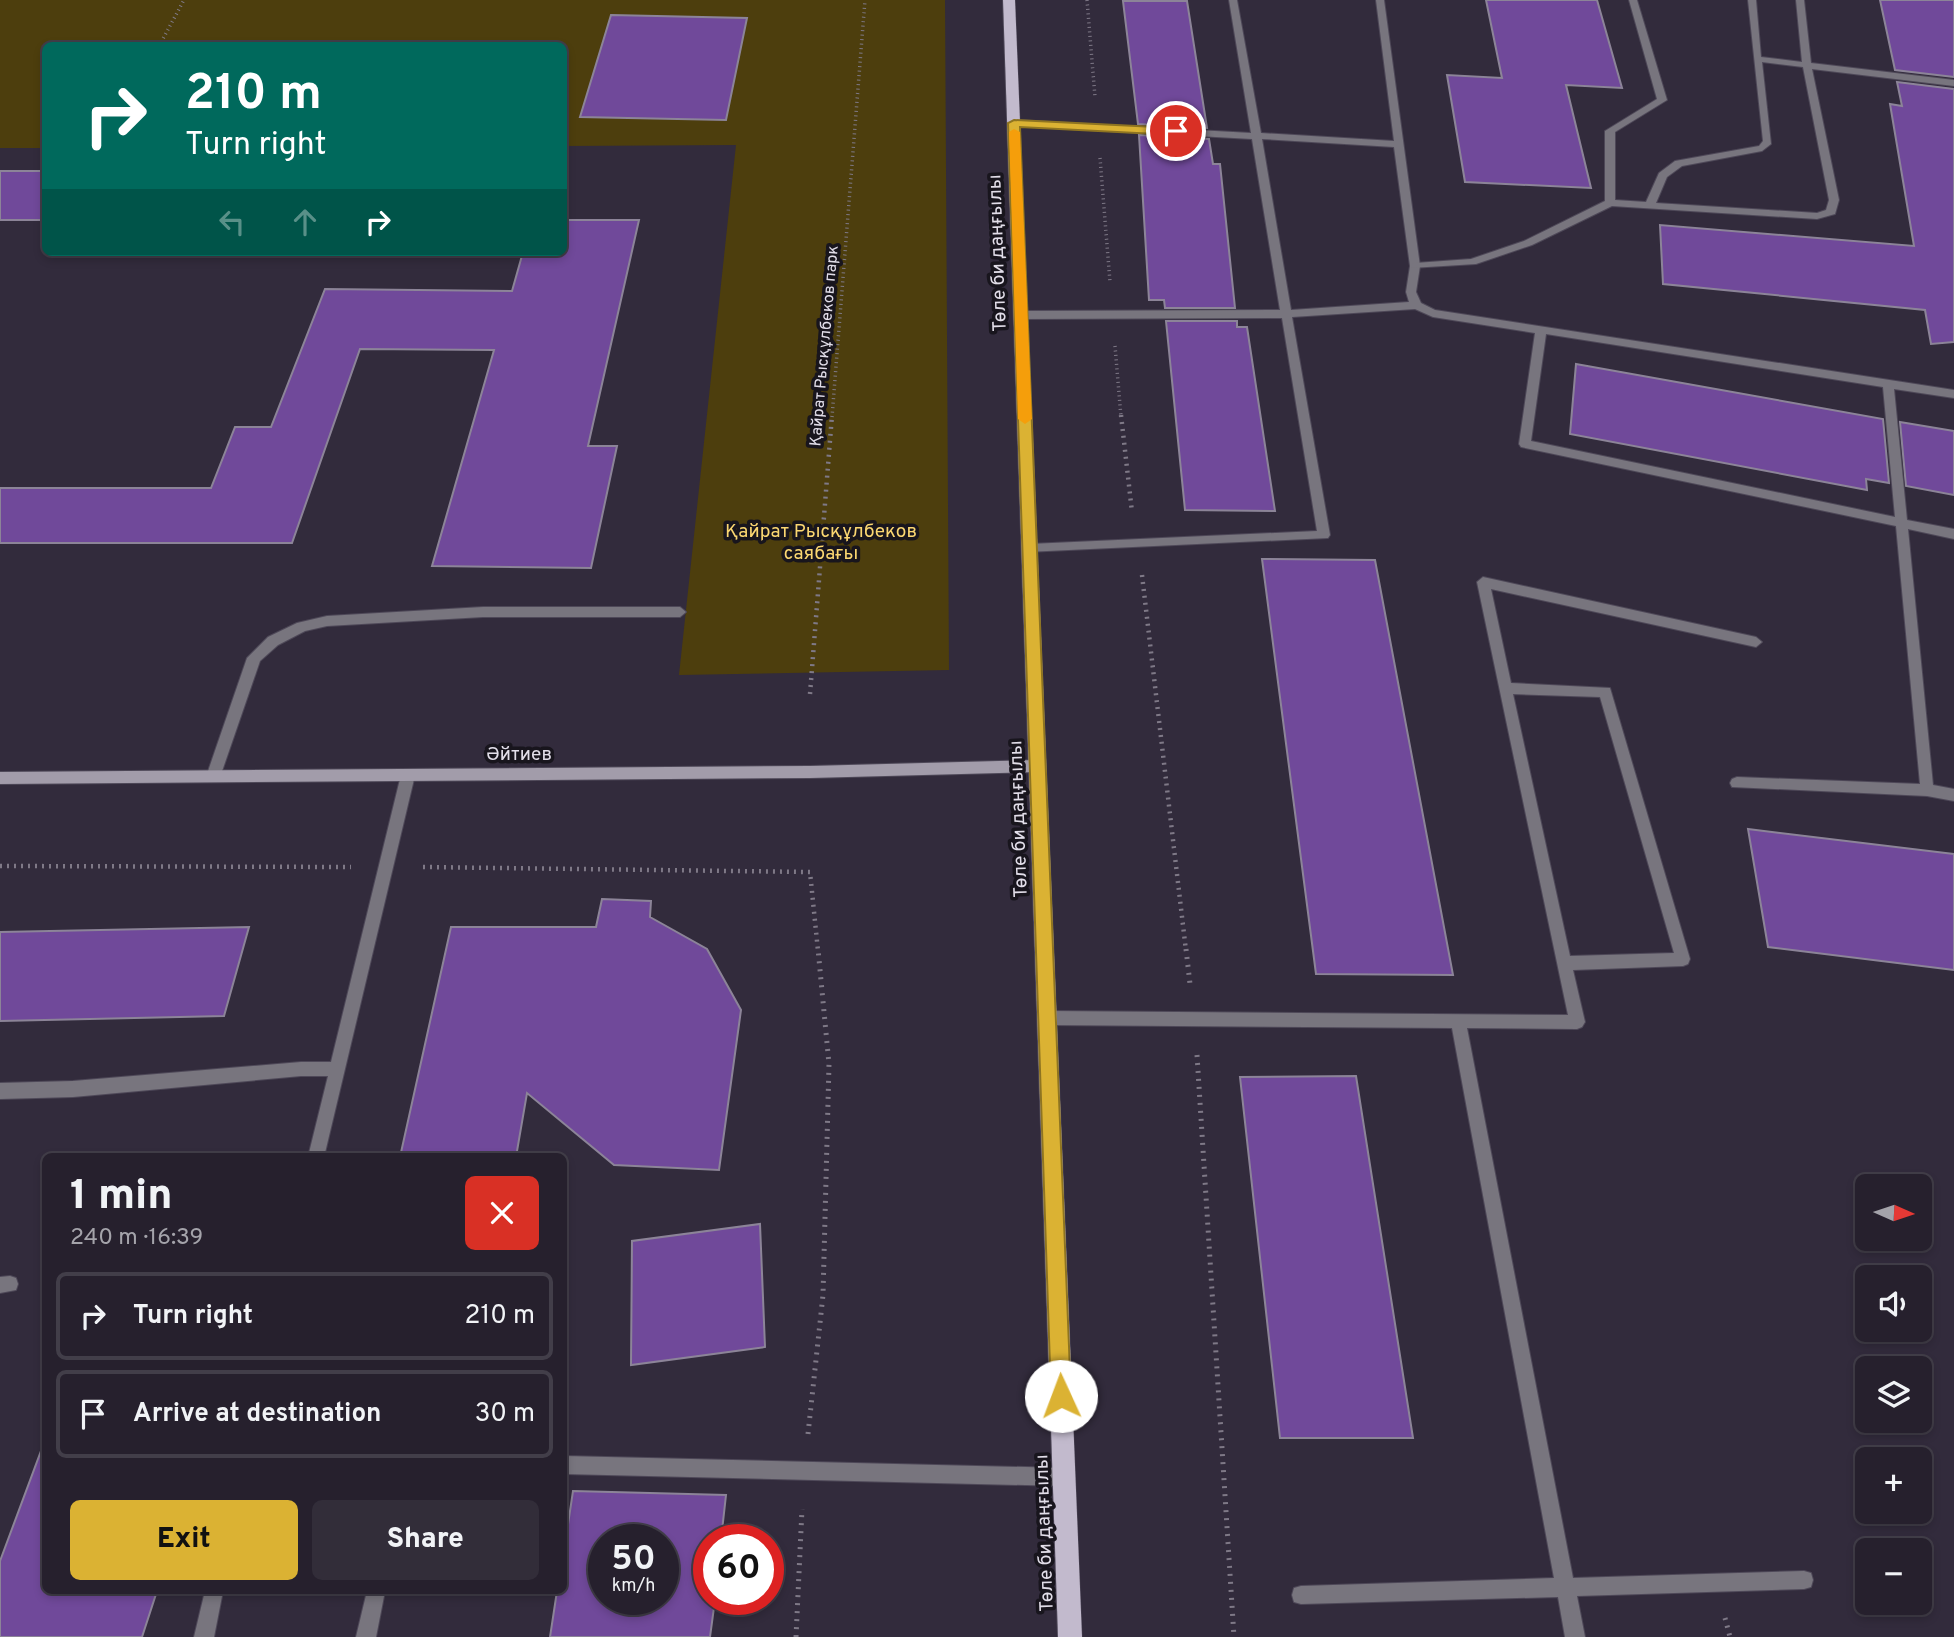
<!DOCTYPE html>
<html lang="en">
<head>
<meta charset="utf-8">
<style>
  :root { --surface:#26202d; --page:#322d39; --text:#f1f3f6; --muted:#a4a3aa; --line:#423e49; --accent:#dbb233 }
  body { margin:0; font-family:Overpass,sans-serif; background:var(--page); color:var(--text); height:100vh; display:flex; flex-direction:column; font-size:26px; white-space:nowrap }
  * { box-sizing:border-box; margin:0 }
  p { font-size:23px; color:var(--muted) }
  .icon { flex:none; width:38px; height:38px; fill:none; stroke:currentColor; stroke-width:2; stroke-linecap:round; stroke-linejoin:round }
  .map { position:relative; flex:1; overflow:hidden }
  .panel { position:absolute; left:42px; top:1153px; width:525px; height:441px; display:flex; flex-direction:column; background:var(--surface); border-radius:10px; box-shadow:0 4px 10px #0003,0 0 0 2px var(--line) }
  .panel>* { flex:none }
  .guide { position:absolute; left:42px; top:42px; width:525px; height:214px; border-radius:10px; box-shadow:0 4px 10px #0003,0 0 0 2px var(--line); background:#00695c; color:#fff; overflow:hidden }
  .needle { width:46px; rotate:93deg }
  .tools { position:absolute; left:1855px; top:1174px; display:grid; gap:14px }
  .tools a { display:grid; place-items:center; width:77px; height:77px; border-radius:10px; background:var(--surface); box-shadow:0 4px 10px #0003,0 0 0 2px var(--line); font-size:35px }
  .speed { position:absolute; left:588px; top:1524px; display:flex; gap:14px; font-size:35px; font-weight:700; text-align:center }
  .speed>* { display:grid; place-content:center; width:91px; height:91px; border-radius:50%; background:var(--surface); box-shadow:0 4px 10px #0003,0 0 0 2px var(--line); line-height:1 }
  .speed small { font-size:18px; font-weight:400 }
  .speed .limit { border:10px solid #d22; background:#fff; color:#111 }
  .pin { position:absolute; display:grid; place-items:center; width:60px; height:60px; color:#fff; margin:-30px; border:4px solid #fff; border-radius:50%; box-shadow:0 2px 7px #0007 }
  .me { position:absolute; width:77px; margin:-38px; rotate:358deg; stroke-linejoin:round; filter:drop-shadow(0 0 5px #0008) }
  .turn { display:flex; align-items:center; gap:24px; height:147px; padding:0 28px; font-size:32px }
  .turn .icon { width:91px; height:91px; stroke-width:2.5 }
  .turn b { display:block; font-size:49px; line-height:60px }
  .lanes { display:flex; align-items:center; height:66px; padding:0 28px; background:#0003; justify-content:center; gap:35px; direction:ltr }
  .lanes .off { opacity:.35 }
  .round { display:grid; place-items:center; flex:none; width:74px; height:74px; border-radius:10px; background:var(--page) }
  .overview { display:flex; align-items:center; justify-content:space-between; height:119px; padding:0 28px }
  h1 { font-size:42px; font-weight:800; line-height:52px }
  .button { display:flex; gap:14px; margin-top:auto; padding:14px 28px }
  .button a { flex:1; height:80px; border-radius:10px; background:var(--accent); color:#111; font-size:28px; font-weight:800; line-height:80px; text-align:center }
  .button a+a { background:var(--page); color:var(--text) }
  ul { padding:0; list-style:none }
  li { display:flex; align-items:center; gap:21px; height:88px; margin:0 14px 10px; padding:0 14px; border:4px solid var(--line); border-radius:10px }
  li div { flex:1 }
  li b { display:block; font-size:26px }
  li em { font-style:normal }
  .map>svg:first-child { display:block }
</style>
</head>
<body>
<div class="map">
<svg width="1954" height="1637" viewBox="0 0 1954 1637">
  <rect width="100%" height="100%" fill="#322b3c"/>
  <path fill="#4d3e0d" d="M0,0h945l4,670 -270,5 57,-530 -172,1v-100h-518l-1,102h-45z"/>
  <path fill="#70499a" stroke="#8c8498" stroke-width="2" fill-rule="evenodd" d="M1486,0h111l25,88 -56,-3 25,103 -126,-6 -18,-107 55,3z
    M1880,0h74v77l-59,-7z
    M1123,1h64l20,127 -69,-4z
    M611,15l136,3 -21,102 -146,-3z
    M1897,82l57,7v253l-23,2 -6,-34 -262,-26 -3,-59 254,21 -24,-142 12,2z
    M1139,135l70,4 4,25h7l15,144h-70l-1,-8h-15z
    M0,171h46v49h-46z
    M564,220h75l-51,226h29l-26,122 -159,-2 62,-216 -134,-1 -68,194h-292v-55h211l24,-61h36l54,-138 187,2 11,-39h41z
    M1166,321h71v6h10l28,184 -90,-1z
    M1576,364l307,55 6,64 -23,-4 1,11 -297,-56z
    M1900,422l54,9v64l-48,-9z
    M1262,559l113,1 78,415 -137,-1z
    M1748,829l206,25v116l-186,-23z
    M602,899l49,2 -1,16 57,32 34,61 -22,160 -105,-5 -87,-72 -11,64h-116l51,-230h145z
    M249,927l-25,89 -224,5v-89z
    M1356,1076l57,362h-133l-40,-361z
    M760,1224l5,123 -134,18 1,-124z
    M41,1451l5,1v139h111l-15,46h-142v-76z
    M573,1491l153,4 -5,45h-12v60h6l-5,37h-160l7,-46h7v-40zM604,1540h59v60h-59z"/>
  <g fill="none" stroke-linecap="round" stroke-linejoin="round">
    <defs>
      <path id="lane" d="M1229,0h8l24,133 133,8 -18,-141h8l36,266 -4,26 5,11 14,7 519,80v8l-60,-9 13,131 47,9v10l-46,-10 25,256 21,4v12l-27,-5 -195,-9 -2,-4 2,-4 5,-2 183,7 -24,-258 -375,-79 -2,-3 16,-111 -102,-16 -18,-8 -123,8 38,218 -2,3 -302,14 -2,-3 2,-3 4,-2 287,-13 -35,-213 -261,1 -5,-4 5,-4 259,-1 -28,-171 -238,-13 -5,-3 5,-3 237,13zM1262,139l132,8 16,119 -4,26 3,10 -118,8zM1546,334l337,53 12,130 -364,-76z
        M1483,577l273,60 6,5 -6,5 -265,-58 20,94 99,5 80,271 -2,5 -5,2 -110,4 12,52 -3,5 -5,2 -110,-1 106,550 231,-7 7,2 2,7 -2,7 -7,2 -227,7 8,41h-20l-7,-40 -257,7 -7,-2 -2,-7 2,-7 7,-2 253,-8 -102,-550 -405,-3 -5,-2 -3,-5 3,-5 5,-2 521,4 -91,-433zM1513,694l87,3 74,256 -104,3z
        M483,607h197l6,5 -6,5h-197l-156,9 -22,5 -27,14 -18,16 -40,116 -2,4h-10l-2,-4 41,-119 21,-21 29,-14 30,-7z
        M408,769l5,2 2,4 -91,382h-16l20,-81h-27l-228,21 -73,2v-16l73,-2 228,-19h30l70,-287 2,-4z
        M10,1276l6,2 2,6 -2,6 -16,3v-16z
        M564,1456l500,12 6,3 3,6 -3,6 -6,3 -500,-12z
        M205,1591h18l-9,46h-20z
        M367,1591h18l-9,46h-20z"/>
      <path id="street" d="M1629,0h8l30,100 -52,32v68l31,2 13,-29 16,-12 84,-15 4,-5 -15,-141h8l5,57 41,5 -6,-62h8l7,63 143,17v6l-142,-17 27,131 -4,14 -18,5 -205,-13 -80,39 -56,19 -65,4v-4l4,-1 56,-4 53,-18 81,-40v-70l52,-32zM1762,62l41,5 26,133 -3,10 -9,3 -161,-10 11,-26 15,-11 80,-15 9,-7z"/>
      <path id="secondary" d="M1038,760l5,2 2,4 -2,4 -5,2 -228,6 -810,6v-12l810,-6z"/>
      <path id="primary" d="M1003,0h12l67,1637h-24z"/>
    </defs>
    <use href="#lane" stroke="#4e4858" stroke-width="2"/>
    <use href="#street" stroke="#4e4858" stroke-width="2"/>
    <use href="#secondary" stroke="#4e4858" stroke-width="2"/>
    <use href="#primary" stroke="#4e4858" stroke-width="1"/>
    <path stroke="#7f7987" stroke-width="3.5" stroke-dasharray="1 3.5" stroke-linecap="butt" d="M1087,0l8,97
      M159,46l25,-46
      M1100,158l10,124
      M1115,346l6,71
      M832,417l33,-417"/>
    <path stroke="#7f7987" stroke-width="4.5" stroke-dasharray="2 5" stroke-linecap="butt" d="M1121,415l11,97
      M1142,575l44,376
      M810,694l22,-279
      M0,866l351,1
      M423,867l387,5 8,79"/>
    <path stroke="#7f7987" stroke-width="5" stroke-dasharray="2 6" stroke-linecap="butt" d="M1186,949l4,35
      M1197,1055l37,582
      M808,1434l15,-139 6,-231 -11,-115
      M1725,1618l5,19
      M796,1637l6,-128"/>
    <use href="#lane" fill="#78757e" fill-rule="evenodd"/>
    <use href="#street" fill="#78757e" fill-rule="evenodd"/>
    <use href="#secondary" fill="#a29caa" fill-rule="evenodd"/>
    <use href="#primary" fill="#c2bacd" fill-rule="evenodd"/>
  </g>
  <path fill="#dbb233" stroke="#8e7421" stroke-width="2" d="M1014,120l162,8 5,3 -5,4 -156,-8 51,1269 -3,7 -7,3 -7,-3 -3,-7 -43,-1273z"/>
  <path fill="#f59e0b" d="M1014,129l6,3 12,287 -7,5 -7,-5 -9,-287z"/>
  <g text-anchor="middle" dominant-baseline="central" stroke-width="7" stroke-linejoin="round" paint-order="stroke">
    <g font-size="16" fill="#e2dee9" stroke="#18151d">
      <text transform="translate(825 346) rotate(-85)">Қайрат Рысқұлбеков парк</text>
    </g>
    <g font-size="19" fill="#e2dee9" stroke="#18151d">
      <text transform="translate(998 253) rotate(-92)">Төле би даңғылы</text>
      <text x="519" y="755">Әйтиев</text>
      <text transform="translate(1019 819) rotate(-92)">Төле би даңғылы</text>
      <text transform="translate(1045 1533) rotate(-92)">Төле би даңғылы</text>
    </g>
    <g font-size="19" fill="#fbd771" stroke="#18151d">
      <text x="821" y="532">Қайрат Рысқұлбеков<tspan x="821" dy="22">саябағы</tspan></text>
    </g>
  </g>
</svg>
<div class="tools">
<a><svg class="needle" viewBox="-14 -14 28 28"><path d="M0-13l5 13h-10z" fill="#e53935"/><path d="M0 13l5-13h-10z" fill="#a4a3aa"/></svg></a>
<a><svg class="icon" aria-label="sound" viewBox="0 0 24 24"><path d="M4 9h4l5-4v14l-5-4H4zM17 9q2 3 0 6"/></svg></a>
<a><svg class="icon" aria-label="layers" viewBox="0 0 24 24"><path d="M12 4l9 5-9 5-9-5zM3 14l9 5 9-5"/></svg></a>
<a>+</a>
<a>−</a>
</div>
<div class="speed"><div>50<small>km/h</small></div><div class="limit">60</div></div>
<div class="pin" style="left:1176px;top:131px;background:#d93025"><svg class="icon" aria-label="arrive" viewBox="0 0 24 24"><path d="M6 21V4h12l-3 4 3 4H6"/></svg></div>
<svg class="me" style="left:1061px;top:1396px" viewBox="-20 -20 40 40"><circle r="19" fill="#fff"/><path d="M0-13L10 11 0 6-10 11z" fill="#dbb233"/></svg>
<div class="guide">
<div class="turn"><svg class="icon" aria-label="right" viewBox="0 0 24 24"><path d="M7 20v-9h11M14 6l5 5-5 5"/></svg><div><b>210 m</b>Turn right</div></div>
<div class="lanes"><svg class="icon off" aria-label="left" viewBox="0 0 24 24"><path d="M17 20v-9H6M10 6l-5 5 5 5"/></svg><svg class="icon off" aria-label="ahead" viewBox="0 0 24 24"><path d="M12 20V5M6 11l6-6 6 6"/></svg><svg class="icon" aria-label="right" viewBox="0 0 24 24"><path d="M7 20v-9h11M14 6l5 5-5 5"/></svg></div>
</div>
<section class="panel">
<div class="overview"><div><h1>1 min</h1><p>240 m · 16:39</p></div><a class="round" style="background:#d93025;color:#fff"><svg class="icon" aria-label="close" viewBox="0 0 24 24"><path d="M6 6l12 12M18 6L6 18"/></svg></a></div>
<ul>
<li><svg class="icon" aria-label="right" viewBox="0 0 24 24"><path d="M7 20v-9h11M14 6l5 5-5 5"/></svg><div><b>Turn right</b></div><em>210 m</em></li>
<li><svg class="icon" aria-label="arrive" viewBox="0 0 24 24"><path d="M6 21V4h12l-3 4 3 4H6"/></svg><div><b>Arrive at destination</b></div><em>30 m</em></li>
</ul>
<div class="button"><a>Exit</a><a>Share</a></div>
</section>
</div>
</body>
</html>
